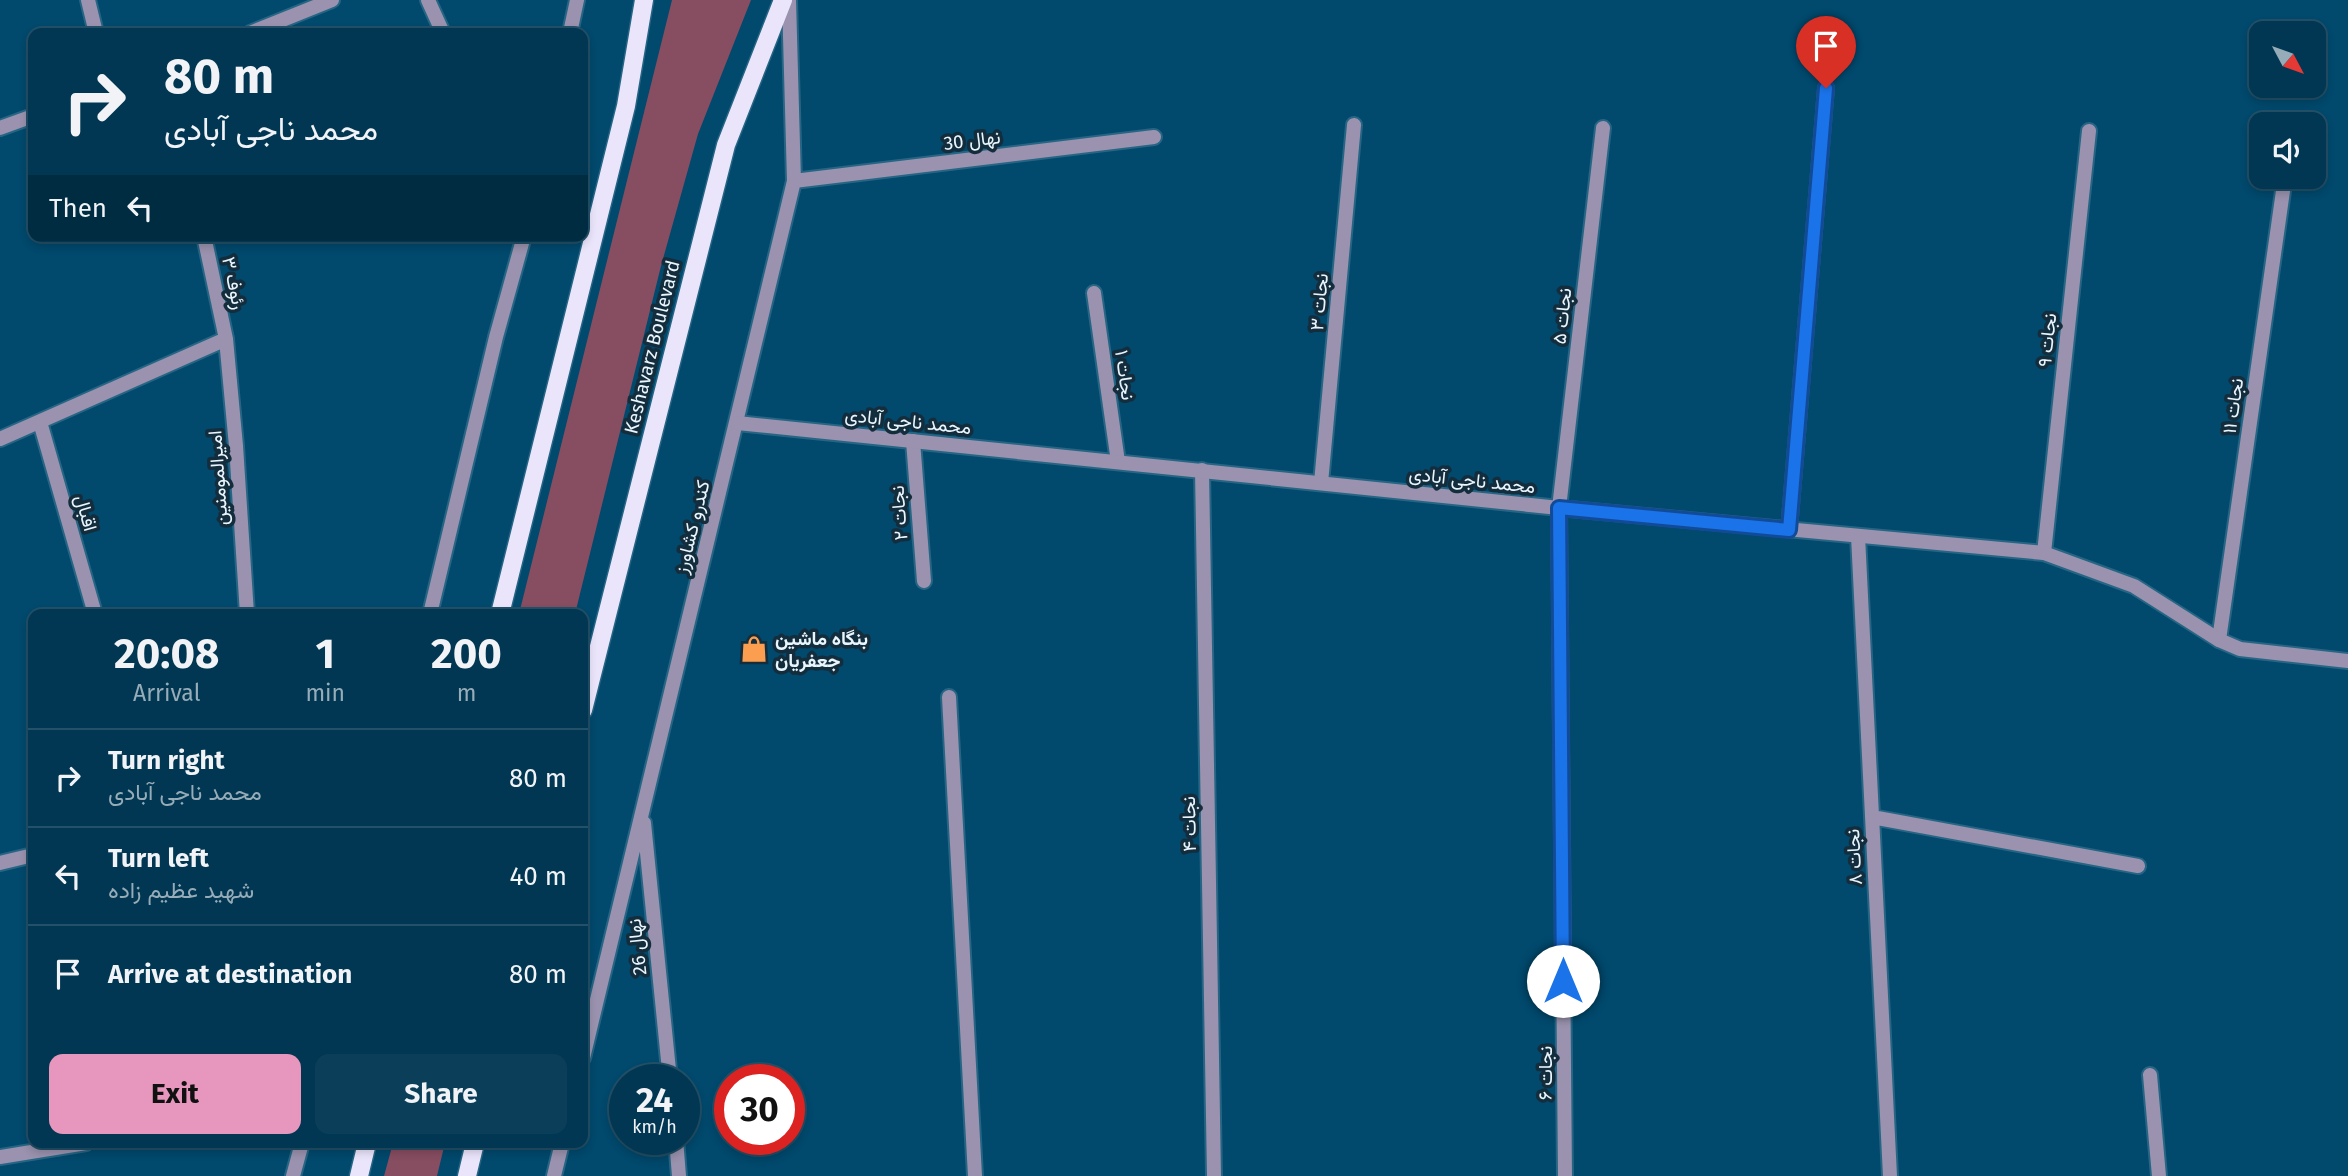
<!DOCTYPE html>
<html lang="en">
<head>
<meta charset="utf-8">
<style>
  :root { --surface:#013752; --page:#0b3f59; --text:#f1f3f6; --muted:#96acb8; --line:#235169; --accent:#e797bd }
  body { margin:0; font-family:"Fira Sans",Vazirmatn,sans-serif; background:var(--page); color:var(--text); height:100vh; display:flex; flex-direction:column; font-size:26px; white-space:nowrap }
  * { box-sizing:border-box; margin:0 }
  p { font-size:23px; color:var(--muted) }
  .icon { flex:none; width:38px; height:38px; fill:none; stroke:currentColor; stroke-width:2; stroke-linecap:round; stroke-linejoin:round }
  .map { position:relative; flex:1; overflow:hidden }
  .sheet { position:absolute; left:28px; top:609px; width:560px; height:539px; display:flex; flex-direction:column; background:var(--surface); border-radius:14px; box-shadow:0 4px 10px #0003,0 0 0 2px var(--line) }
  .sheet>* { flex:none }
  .banner { position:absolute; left:28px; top:28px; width:560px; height:214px; border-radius:14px; box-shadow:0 4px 10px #0003,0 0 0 2px var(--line); background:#013752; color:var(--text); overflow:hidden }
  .needle { width:46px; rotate:131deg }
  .buttons { position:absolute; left:2249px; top:21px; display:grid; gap:14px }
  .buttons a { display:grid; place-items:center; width:77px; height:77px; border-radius:14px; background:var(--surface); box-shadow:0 4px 10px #0003,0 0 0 2px var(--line); font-size:35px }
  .speed { position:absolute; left:609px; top:1064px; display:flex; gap:14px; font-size:35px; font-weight:700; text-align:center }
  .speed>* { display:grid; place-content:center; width:91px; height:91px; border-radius:50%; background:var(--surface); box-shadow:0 4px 10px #0003,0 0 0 2px var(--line); line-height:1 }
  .speed small { font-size:18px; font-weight:400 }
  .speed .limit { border:10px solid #d22; background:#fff; color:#111 }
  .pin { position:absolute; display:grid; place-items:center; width:60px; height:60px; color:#fff; margin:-72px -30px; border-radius:50% 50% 50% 0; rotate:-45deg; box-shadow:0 0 7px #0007 }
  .pin .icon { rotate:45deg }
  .me { position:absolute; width:77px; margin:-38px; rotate:0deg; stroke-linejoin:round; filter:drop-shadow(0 0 5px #0008) }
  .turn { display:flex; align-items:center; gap:24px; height:147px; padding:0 21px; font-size:32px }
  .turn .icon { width:91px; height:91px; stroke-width:2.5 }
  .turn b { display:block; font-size:49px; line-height:60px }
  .then { display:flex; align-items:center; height:66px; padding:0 21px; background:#0003; gap:14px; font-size:26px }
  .eta { display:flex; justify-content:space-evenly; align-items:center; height:119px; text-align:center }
  .eta b { font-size:42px; font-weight:700; line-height:49px }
  .primary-button { display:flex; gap:14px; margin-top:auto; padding:14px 21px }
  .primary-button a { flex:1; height:80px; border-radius:14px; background:var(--accent); color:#111; font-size:28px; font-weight:700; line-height:80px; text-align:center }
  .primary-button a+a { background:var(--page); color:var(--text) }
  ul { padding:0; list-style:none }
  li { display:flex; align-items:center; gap:21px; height:98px; padding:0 21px; border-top:2px solid var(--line) }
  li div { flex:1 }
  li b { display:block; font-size:26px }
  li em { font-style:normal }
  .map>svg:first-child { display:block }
</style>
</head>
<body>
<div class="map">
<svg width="2348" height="1176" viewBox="0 0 2348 1176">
  <rect width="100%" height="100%" fill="#01496d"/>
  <path fill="#874d61" d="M672,0h79l-53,134 -37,132 -86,348h-56z
    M393,1143h52l-8,33h-53z"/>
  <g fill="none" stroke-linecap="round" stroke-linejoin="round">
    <defs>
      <path id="service" d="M0,1157l86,-14"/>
      <path id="minor" d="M88,0l8,33
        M428,0l15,33
        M250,33l82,-33
        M570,33l7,-33
        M0,128l33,-12
        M794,181l360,-44
        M204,236l22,103 10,107 11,168
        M1094,293l24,169
        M40,422l55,192
        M0,439l226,-100
        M913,441l11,140
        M1202,470l12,706
        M1321,483l33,-358
        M1789,530l37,-442
        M1858,536l32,640
        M2044,553l45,-422
        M430,614l66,-277 28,-101
        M2219,640l66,-463
        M949,697l26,479
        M1872,817l266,49
        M644,823l26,257
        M0,863l33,-8
        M583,1058l211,-877 -5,-181
        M2150,1075l9,101
        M676,1139l3,37
        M293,1176l9,-33
        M554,1176l8,-33
        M1565,1176l-6,-668 44,-380"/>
      <path id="tertiary" d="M737,423l822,85 485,45 90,33 85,54 21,9 108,12"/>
      <path id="primary" d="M500,614l126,-508 18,-106
        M583,710l143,-565 57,-145
        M359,1176l8,-33
        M467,1176l8,-33"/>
    </defs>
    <use href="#service" stroke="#266584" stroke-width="18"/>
    <use href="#minor" stroke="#266584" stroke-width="18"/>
    <use href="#tertiary" stroke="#266584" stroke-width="18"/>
    <use href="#primary" stroke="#266584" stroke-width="21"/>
    <use href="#service" stroke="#9a92ae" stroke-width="14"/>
    <use href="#minor" stroke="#9a92ae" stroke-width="14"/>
    <use href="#tertiary" stroke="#9a92ae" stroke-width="14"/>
    <use href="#primary" stroke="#ebe5fc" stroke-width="18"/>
  </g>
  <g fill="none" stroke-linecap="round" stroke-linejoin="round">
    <defs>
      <path id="route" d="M1563,981l-4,-473 230,22 37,-442"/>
    </defs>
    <use href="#route" stroke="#114b97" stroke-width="18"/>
    <use href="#route" stroke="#1a73e8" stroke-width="12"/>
  </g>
  <defs>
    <symbol id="shop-bare" viewBox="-9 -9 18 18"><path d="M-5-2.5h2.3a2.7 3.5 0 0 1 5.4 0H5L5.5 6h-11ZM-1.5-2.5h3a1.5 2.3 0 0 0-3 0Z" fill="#fb9e50" stroke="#142d3d" stroke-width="2.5" paint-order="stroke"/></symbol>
  </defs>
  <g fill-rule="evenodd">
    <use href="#shop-bare" x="735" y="630" width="38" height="38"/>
  </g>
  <g text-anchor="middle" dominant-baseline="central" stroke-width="7" stroke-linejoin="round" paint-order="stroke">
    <g font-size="19" fill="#eaf6fe" stroke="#142d3d">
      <text transform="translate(972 140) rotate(-7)">نهال 30</text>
      <text transform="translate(234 283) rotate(78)">رئوف ۳</text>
      <text transform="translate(1319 302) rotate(-85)">نجات ۳</text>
      <text transform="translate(1562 316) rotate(-84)">نجات ۵</text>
      <text transform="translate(2047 340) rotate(-84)">نجات ۹</text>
      <text transform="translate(652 347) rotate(-76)">Keshavarz Boulevard</text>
      <text transform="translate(1125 375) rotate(82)">نجات ۱</text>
      <text transform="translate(2233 406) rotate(-82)">نجات ۱۱</text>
      <text transform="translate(908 421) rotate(6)">محمد ناجی آبادی</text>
      <text transform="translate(218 478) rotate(-94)">امیرالمومنین</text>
      <text transform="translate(1472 480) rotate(6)">محمد ناجی آبادی</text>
      <text transform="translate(86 513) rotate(74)">اقبال</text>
      <text transform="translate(899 513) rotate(-94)">نجات ۲</text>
      <text transform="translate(692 527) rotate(-76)">کندرو کشاورز</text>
      <text transform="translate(1189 824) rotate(-91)">نجات ۴</text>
      <text transform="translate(1854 857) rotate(-93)">نجات ۸</text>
      <text transform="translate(637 947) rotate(-96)">نهال 26</text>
      <text transform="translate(1545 1073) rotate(-90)">نجات ۶</text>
    </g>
    <g font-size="19" font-weight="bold" fill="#eaf6fe" stroke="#142d3d" text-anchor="start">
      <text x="775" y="638">بنگاه ماشین<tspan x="775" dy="22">جعفریان</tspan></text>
    </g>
  </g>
</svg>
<div class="buttons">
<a><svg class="needle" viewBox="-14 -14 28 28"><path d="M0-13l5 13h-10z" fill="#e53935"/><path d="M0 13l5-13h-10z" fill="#96acb8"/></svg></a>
<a><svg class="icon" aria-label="sound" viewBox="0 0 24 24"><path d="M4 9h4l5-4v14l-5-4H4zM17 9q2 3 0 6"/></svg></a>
</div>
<div class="speed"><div>24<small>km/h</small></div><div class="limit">30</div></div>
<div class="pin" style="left:1826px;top:88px;background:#d93025"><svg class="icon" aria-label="arrive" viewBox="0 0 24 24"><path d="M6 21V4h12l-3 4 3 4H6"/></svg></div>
<svg class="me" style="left:1563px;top:981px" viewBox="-20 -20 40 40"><circle r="19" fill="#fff"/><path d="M0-13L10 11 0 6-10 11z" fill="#1a73e8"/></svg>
<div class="banner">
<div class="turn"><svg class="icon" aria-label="right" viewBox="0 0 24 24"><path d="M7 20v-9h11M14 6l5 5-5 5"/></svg><div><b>80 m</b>محمد ناجی آبادی</div></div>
<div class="then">Then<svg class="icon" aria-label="left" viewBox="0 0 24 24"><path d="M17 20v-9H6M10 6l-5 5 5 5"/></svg></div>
</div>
<section class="sheet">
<div class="eta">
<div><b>20:08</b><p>Arrival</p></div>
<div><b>1</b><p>min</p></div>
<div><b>200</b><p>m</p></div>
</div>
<ul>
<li><svg class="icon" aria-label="right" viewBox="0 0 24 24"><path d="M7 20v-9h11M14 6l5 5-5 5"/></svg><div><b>Turn right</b><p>محمد ناجی آبادی</p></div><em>80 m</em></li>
<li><svg class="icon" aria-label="left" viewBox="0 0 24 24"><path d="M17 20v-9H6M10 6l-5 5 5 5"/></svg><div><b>Turn left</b><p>شهید عظیم زاده</p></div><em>40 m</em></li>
<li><svg class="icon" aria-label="arrive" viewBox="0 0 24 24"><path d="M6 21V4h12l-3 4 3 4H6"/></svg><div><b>Arrive at destination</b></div><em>80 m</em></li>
</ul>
<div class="primary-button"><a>Exit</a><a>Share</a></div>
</section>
</div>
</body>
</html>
